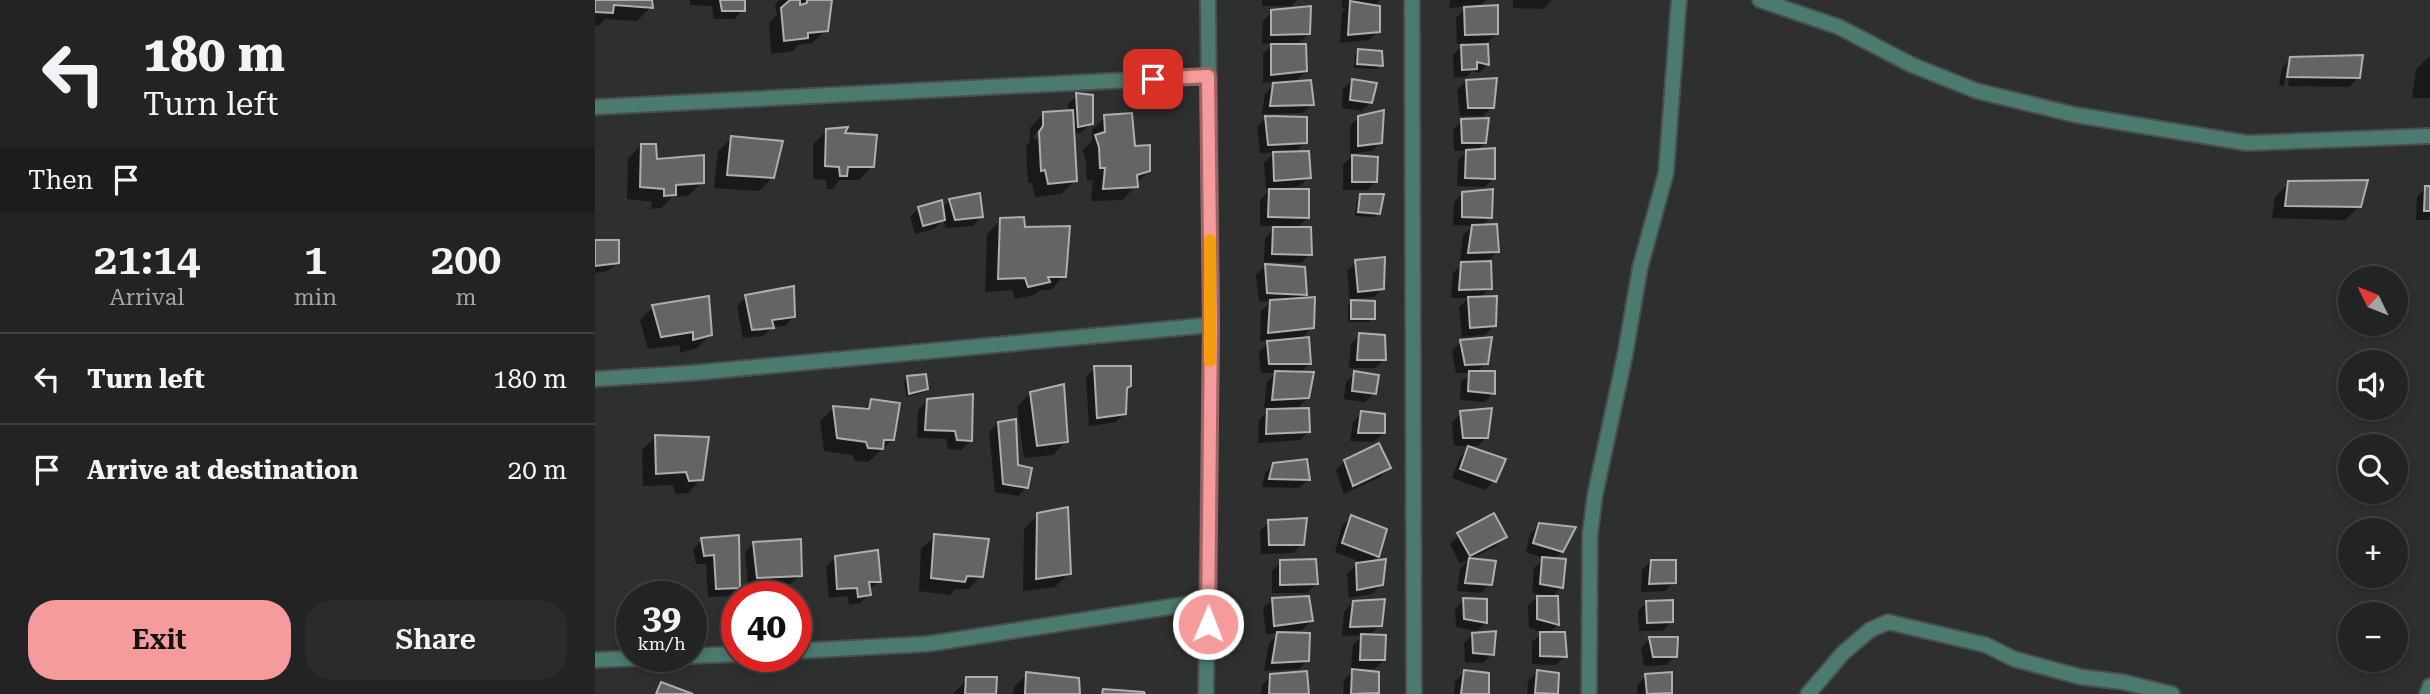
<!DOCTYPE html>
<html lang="en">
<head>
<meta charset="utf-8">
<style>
  :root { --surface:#222423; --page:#2a2c2b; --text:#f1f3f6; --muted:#a2a4a6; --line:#3f4141; --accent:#f59b9b }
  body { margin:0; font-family:"Roboto Serif",serif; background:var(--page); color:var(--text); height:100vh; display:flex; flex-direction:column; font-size:26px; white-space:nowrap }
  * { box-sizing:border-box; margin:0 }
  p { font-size:23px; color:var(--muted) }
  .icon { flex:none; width:38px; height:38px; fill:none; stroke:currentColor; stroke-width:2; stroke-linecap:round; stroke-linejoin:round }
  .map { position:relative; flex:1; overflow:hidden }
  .drawer { display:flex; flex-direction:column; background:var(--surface); width:595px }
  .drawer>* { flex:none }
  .banner { background:#222423; color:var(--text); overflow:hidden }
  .needle { width:46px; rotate:313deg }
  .tools { position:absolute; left:1743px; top:266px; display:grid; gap:14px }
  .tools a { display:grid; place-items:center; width:70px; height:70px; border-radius:50%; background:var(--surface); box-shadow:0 4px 10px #0003,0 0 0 2px var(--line); font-size:35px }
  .speed { position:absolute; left:21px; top:581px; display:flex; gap:14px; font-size:35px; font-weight:700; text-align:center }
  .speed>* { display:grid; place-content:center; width:91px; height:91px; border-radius:50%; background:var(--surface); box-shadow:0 4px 10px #0003,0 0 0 2px var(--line); line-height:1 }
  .speed small { font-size:18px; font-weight:400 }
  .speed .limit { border:10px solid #d22; background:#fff; color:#111 }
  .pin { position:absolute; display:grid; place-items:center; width:60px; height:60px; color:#fff; margin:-30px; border-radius:14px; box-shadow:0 4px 10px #0006 }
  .me { position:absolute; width:77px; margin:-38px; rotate:1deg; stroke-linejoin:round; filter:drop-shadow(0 0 5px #0008) }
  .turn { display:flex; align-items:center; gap:24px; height:147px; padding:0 28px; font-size:32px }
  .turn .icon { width:91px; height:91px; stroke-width:2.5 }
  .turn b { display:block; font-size:49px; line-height:60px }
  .then { display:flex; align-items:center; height:66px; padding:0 28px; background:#0003; gap:14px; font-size:26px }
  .eta { display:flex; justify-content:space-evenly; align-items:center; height:119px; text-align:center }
  .eta b { font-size:42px; font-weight:600; line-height:49px }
  .action { display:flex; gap:14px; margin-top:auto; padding:14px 28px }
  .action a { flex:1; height:80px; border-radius:28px; background:var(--accent); color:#111; font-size:28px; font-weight:600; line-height:80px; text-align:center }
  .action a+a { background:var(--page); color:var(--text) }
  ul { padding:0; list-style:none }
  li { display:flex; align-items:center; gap:21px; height:91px; padding:0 28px; border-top:2px solid var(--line) }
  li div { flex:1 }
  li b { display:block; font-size:26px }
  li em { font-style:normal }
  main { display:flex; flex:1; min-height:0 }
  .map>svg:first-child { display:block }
</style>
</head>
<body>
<main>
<section class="drawer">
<div class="banner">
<div class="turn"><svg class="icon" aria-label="left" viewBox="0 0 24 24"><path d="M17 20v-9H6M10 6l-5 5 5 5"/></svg><div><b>180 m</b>Turn left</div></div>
<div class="then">Then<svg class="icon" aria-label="arrive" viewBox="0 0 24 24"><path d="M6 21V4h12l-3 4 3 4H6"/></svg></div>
</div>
<div class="eta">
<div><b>21:14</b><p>Arrival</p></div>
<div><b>1</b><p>min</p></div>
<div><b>200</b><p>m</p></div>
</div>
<ul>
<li><svg class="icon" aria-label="left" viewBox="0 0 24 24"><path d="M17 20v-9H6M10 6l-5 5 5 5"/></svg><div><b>Turn left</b></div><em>180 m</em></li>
<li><svg class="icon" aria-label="arrive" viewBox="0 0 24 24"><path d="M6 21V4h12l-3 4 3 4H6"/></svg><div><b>Arrive at destination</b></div><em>20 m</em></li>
</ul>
<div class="action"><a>Exit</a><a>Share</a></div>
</section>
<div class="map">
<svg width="1835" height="694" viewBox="0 0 1835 694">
  <rect width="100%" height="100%" fill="#2d302f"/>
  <path fill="#0007" fill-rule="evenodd" d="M0,0h56v7l-14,14 -32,-2 -7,7 -3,-1z
    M95,0h54l-1,10 -9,9h-20l-2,-13 -22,-1z
    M184,0h51l-4,30 -14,13 -14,2 -5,6 -22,3 -2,-31 8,-8 -2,-10z
    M667,0h35l-6,6h-29z
    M747,0h38l-7,7 5,24 -9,9 -29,3 2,-31 4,-4h-4z
    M855,0h36l-4,4 -14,2 1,2 28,26 -11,9 2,21 -9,9 -7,-2 -6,6 -12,1 -1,-23 12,-12 -8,1 -1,-26 12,-12 -19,2z
    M918,0h39l-9,9 -30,-1z
    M677,12l36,22 -12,12 10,25 -12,12 18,21 -9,9 -41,1 3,-20 12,-13 -14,2v-29l11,-11 -12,1 1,-23z
    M764,51l22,14 -4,4 -23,-1 1,-13z
    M1835,56v42h-18l4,-29z
    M1696,59l67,19 -9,9 -61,-1 3,-21h-4l-3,21h-5l3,-18z
    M757,81l19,21 -9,9 -20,-3 1,-19z
    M871,81l26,26 -9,9h-23l-3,-26z
    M482,95l14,28 -9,9 -9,2 2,47 -14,13 -26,3 -3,-14h-4l-2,-36 4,-6v-13l13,-14 25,-1v-9zM447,124h4l-10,16 -3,-2z
    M510,117l29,31 15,22 -26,30 -32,1 2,-21 -6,1 -1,-20 -3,-11 9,-9v-11z
    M764,117l22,25 -9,9 -22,3v-28z
    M671,118l39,25 -11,10 15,24 -9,9 -17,2 24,30 -11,11 14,25 -9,9 -37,-1 1,-24 12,-12h-17v-26l11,-11h-5l-2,-26 11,-11 -15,1 -3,-26z
    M867,121l23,21 -9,9 18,27 -9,9 -28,-1 1,-26 9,-9h-13l-1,-21z
    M232,131l16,3 29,32 -13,14h-19l-8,9h-5l-1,-9 -13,-1v-35z
    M137,138l41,39 -14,14 -45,-3 4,-37z
    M46,145l14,16 47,21 -14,14 -16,1 -11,11 -10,1 1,-7 -25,-3 1,-40z
    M757,156l24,25 -9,9h-24v-25z
    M1694,183l70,23 -14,14 -73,-2 3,-21z
    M1831,188h4v32h-14l1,-23z
    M868,193l28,24 -9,9 16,25 -12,12 4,25 -10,10 14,28 -9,9 -23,2 -3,-30 10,-9h-18l2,-25 12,-12h-5l3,-26 10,-9 -20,-1 1,-23z
    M383,195l3,22 -8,9 -27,2 -3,-8 -9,9 -19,5 -5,-17 9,-9 22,1 8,-8z
    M766,195l17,18 -4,4 -19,-1 2,-17z
    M406,220l22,8 41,48 -13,14h-11l-6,5 -19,4 -3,-9 -27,2 2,-58z
    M0,242l22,20 -9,9 -13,2z
    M761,262l27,26 -9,9 -20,2 19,19 -4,4h-21v-17l6,-6 -4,1 -3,-29z
    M670,266l40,28 -6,6 13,27 -12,13 9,24 -10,9 9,24 -9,10h-11v3l21,21 -9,9 -42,3 1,-23 12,-12h-7l3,-26 9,-9h-15l-2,-21 12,-12 -11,1 1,-30 10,-9 -12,-1 -3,-26z
    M151,297l48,19 -9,10 -12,1 -10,9 -20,2 -6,-32z
    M58,307l57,28 -13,13 -17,5v-8l-32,4 -8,-29z
    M765,335l24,24 -9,9h-26l2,-24z
    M866,342l25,21 -9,10 16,20 -8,9 -25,-2 1,-18 10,-9h-15l-4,-22z
    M500,368l35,18 -5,4v23l-9,9 -27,4 -3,-49z
    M760,373l19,20 -9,9 -21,-3 2,-17z
    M313,378l18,11 -4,4 -16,4 -2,-15z
    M436,393l35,48 -13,14 -29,3 -7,-51z
    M277,401l21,38 -25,23 -13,-1 -2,-6 -29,-4 -4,-30 14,-13 29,2z
    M332,401l43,40 -9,9 -13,-1 -2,-10 -29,-1 1,-28z
    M767,413l21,20 -9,9 -24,-1 3,-19z
    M866,413l26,24 -9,9h-24l-2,-24z
    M403,423l29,64 -9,9 -23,-4 -6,-60z
    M60,437l46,42 -13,14 -13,1 -2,-9 -30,1 -1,-36z
    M873,448l26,33 -9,9 -33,-12 8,-21z
    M750,461l44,7 -9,9 -36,17 -8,-24z
    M679,464l34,15 -9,9 -37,-1 3,-14z
    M443,515l31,58 -14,14 -32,4 1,-62z
    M756,517l26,39 -7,8 11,21 -9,9 -23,4 -2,-24 9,-9 10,-1 -31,-12 7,-26z
    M674,522l33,22 -9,9 -32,1 -1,-23z
    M944,525l23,26 -9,9 8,27 -10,11 7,26 -10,10 17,22 -9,9 -24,-1v-22l11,-10 -14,-4 -1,-22 9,-9 12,1v-2l-17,-3 2,-25 10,-10 -18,-6 4,-18z
    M864,535l46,2 -9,9 -36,18 -10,-20z
    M340,536l46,40 -13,13h-13l-5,6 -31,-4 2,-42z
    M142,537l1,50 -9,9 -21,1 -2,-33h-10l-3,-15 9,-9z
    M159,543l46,32 -9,9 -43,2 -3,-34z
    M240,558l45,23 -12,9 1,4 -9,9 -11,2 -1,-9 -19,2 -3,-31z
    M874,560l21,24 -9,9 -24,-2 3,-22z
    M1056,561l23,21 -9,9 -24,1 1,-22z
    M686,562l35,22 -9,9h-35v-22z
    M677,600l39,21 -9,9 -17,2 23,28 -9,9 -35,2 5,-28 10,-10 -13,1 -3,-26z
    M869,600l22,22 -9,9 -21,-4 -1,-18z
    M758,602l27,23 -11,11 15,24 -9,9h-24l2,-24 10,-10 -21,1 2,-24z
    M1052,602l24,20 -9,9h-23l-1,-20z
    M878,634l19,20 -9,9 -18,-1 -1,-19z
    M1055,639l25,17 -9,9 -22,1 -3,-18z
    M758,671l24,21 -2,2h-32l1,-14z
    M869,672l22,22h-32l1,-13z
    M942,672l20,3 -1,19h-29l1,-13z
    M432,674l51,20h-65l1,-7z
    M676,676l37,18h-47l1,-9z
    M1051,676l25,16 -33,2 -1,-9z
    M372,679l27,15h-41z"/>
  <path fill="#626564" stroke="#acafae" stroke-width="2" d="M0,0h57l1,8 -39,-3 -1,8 -18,-1z
    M125,0h25v11h-23z
    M195,0h10v5l7,-2v-3h25l-4,31 -20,2v5l-24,3 -3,-33z
    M755,1l30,5v26l-32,3z
    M903,5v29l-33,1 -1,-28z
    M716,6l-1,28 -39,1v-25z
    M676,44h35l1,27 -36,4z
    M893,44l1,21 -12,-3v7l-15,1 -1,-25z
    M763,49l24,2 1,15 -26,-2z
    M1768,55l-3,23 -73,-1 3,-20z
    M902,78l-3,30h-26l-2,-28z
    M757,79l25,4 -5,20 -22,-3z
    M716,80l3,25 -44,1 3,-23z
    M481,93l17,2v29l-15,3z
    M478,110l4,71 -29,3 -3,-14 -4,1 -2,-39 4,-6v-14z
    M789,110l-2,33 -24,3v-30z
    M537,113l3,33 15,-1v26l-13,4 1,12 -35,2 2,-21h-5l-1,-21 -4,-12 10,-3 -1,-17z
    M670,116l42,1v26l-39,2z
    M894,118l-3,25h-24l-1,-24z
    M253,127l-3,6 32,2 -3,32h-26l-1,9h-7l-1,-9 -14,-1 1,-37z
    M136,136l52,5 -9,37 -47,-3z
    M46,144h15l1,15 47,-4v28l-28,2v10l-12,1v-7l-24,-2z
    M900,148v31l-30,-1 1,-28z
    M714,151l2,27 -37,3 -1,-29z
    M757,155l26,2 -1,25h-25z
    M1773,180l-7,27 -76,-1 3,-25z
    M1830,186h5v25h-6z
    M674,189h40v29l-41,-1z
    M898,189l-1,29 -30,-1v-25z
    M385,193l3,24 -28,3 -6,-21z
    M765,194h24l-4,20 -22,-2z
    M347,200l3,20 -22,6 -5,-19z
    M429,217l1,10 45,-1 -4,51h-18l2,5 -22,5 -3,-9 -27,1 2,-61z
    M902,224l2,28 -31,1 4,-28z
    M678,227h38l1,28 -40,-1z
    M0,240h24v23l-24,3z
    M790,257l-1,32 -26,3 -3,-32z
    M896,261l1,28 -33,1 2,-28z
    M670,264l40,3 2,28 -40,-2z
    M199,286l1,31 -23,3 2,8 -22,2 -7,-35z
    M114,296l3,39 -19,5v-8l-32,5 -9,-32z
    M902,296l-1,30 -26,2 -2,-31z
    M720,297l-1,31 -46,5 2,-33z
    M756,300l24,1v18h-24z
    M764,333l26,2 1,25h-29z
    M714,337l2,27h-42l-2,-23z
    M897,337l-4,27 -23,1 -5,-25z
    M499,366h37v20l-4,2 -1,26 -29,4z
    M680,371l39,1 -5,26 -37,2z
    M759,371l25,4 -3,19 -24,-3z
    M874,371h26v23l-27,-3z
    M331,374l2,15 -19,5 -2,-18z
    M469,384l4,58 -31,4 -7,-54z
    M378,394l-1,47 -15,-1 -2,-9 -30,-1 2,-31z
    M276,399l29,4 -6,37h-10l-1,9 -15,-1 -2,-6 -29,-4 -4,-32 36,3z
    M714,408l1,24 -44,2 1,-25z
    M897,408l-4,30h-25l-3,-27z
    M766,411l24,3v19h-27z
    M421,419l2,46 14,3 -4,20 -25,-4 -5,-62z
    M60,435l54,2 -6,43 -14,1 -3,-9 -30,2z
    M784,443l12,25 -38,18 -9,-26z
    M873,446l38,13 -10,23 -36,-13z
    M712,459l3,21 -41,-1 4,-16z
    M473,507l3,67 -35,5 1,-66z
    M899,513l13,24 -37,19 -13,-23z
    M756,515l36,14 -8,28 -37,-14z
    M712,518l-3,27h-35l-1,-25z
    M944,523l37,4 -13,25 -30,-9z
    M339,534l55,5 -6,38 -16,-1 -2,6 -34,-4z
    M144,535l1,53 -24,1 -2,-34 -10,1 -3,-18z
    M206,539l1,37 -45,2 -4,-36z
    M283,550l3,32h-12l2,13 -13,2 -1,-9 -20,1 -2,-33z
    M947,557l24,2 -3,29 -23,-4z
    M874,558l27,3 -4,24 -27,-2z
    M721,559l2,25 -38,1v-25z
    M791,559l-3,26 -26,5 -1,-27z
    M1056,560h25v23l-27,1z
    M714,596l4,25 -39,5 -2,-28z
    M942,596h21l1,29 -22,-6z
    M868,598l24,1v24l-23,-4z
    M790,599l-3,27 -32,1 3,-26z
    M1078,600v22l-26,1 -1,-22z
    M901,631l-2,24 -21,-2 -1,-20z
    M682,632l33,1 -1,28 -37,2z
    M945,632h25l2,25 -27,-1z
    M766,634l25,1 -1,25h-25z
    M1054,637h29l-1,20h-24z
    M757,669l27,3v21l-28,1z
    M869,670l25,3v21h-28z
    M942,670l22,3 -1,21 -23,-1z
    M712,671l2,23h-40l1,-20z
    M431,672l53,6 1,16h-55z
    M1077,672v21l-25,1 -2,-20z
    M371,677h31l-1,17h-31z
    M66,682l32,12h-37z
    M508,689l41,3 1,2h-43z"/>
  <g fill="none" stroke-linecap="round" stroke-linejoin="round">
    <defs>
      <path id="minor" d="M817,0l2,694
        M1165,0l79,27 73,38 65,26 99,24 171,28 183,-7
        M0,107l613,-31
        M0,379l97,-6 519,-48
        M201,651l131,-7 281,-43
        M96,656l46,-2
        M0,660l89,-4
        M994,694l1,-160 5,-39 30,-140 15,-87 26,-95 13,-173
        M1213,694l35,-41 27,-23 18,-8 98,23 28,14 67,18 42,5 49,12
        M1832,694l3,-8"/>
      <path id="tertiary" d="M611,694l5,-369 -3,-325"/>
    </defs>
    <use href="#minor" stroke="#4b4e4d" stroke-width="18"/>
    <use href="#tertiary" stroke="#4b4e4d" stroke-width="18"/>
    <use href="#minor" stroke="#4b7a70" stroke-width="14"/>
    <use href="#tertiary" stroke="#4b7a70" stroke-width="14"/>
  </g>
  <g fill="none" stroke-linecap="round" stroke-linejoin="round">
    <defs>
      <path id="route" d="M558,79l55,-3 3,249 -3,299"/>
    </defs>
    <use href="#route" stroke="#9f6565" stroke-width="18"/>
    <use href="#route" stroke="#f59b9b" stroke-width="12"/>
    <path stroke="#f59e0b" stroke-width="12" d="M615,240v121"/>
  </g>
</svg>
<div class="tools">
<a><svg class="needle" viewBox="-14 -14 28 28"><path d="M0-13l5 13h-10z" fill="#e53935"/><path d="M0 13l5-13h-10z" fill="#a2a4a6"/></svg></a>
<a><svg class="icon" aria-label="sound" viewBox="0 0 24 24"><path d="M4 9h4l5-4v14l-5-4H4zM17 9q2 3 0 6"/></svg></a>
<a><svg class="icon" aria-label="search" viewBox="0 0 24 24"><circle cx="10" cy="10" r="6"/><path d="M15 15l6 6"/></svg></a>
<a>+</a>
<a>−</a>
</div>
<div class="speed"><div>39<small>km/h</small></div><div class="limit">40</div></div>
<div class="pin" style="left:558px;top:79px;background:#d93025"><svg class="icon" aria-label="arrive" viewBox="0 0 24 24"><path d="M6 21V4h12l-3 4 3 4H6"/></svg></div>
<svg class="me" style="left:613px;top:624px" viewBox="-20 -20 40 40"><circle r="17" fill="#f59b9b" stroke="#fff" stroke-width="3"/><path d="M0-11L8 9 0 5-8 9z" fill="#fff"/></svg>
</div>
</main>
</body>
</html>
